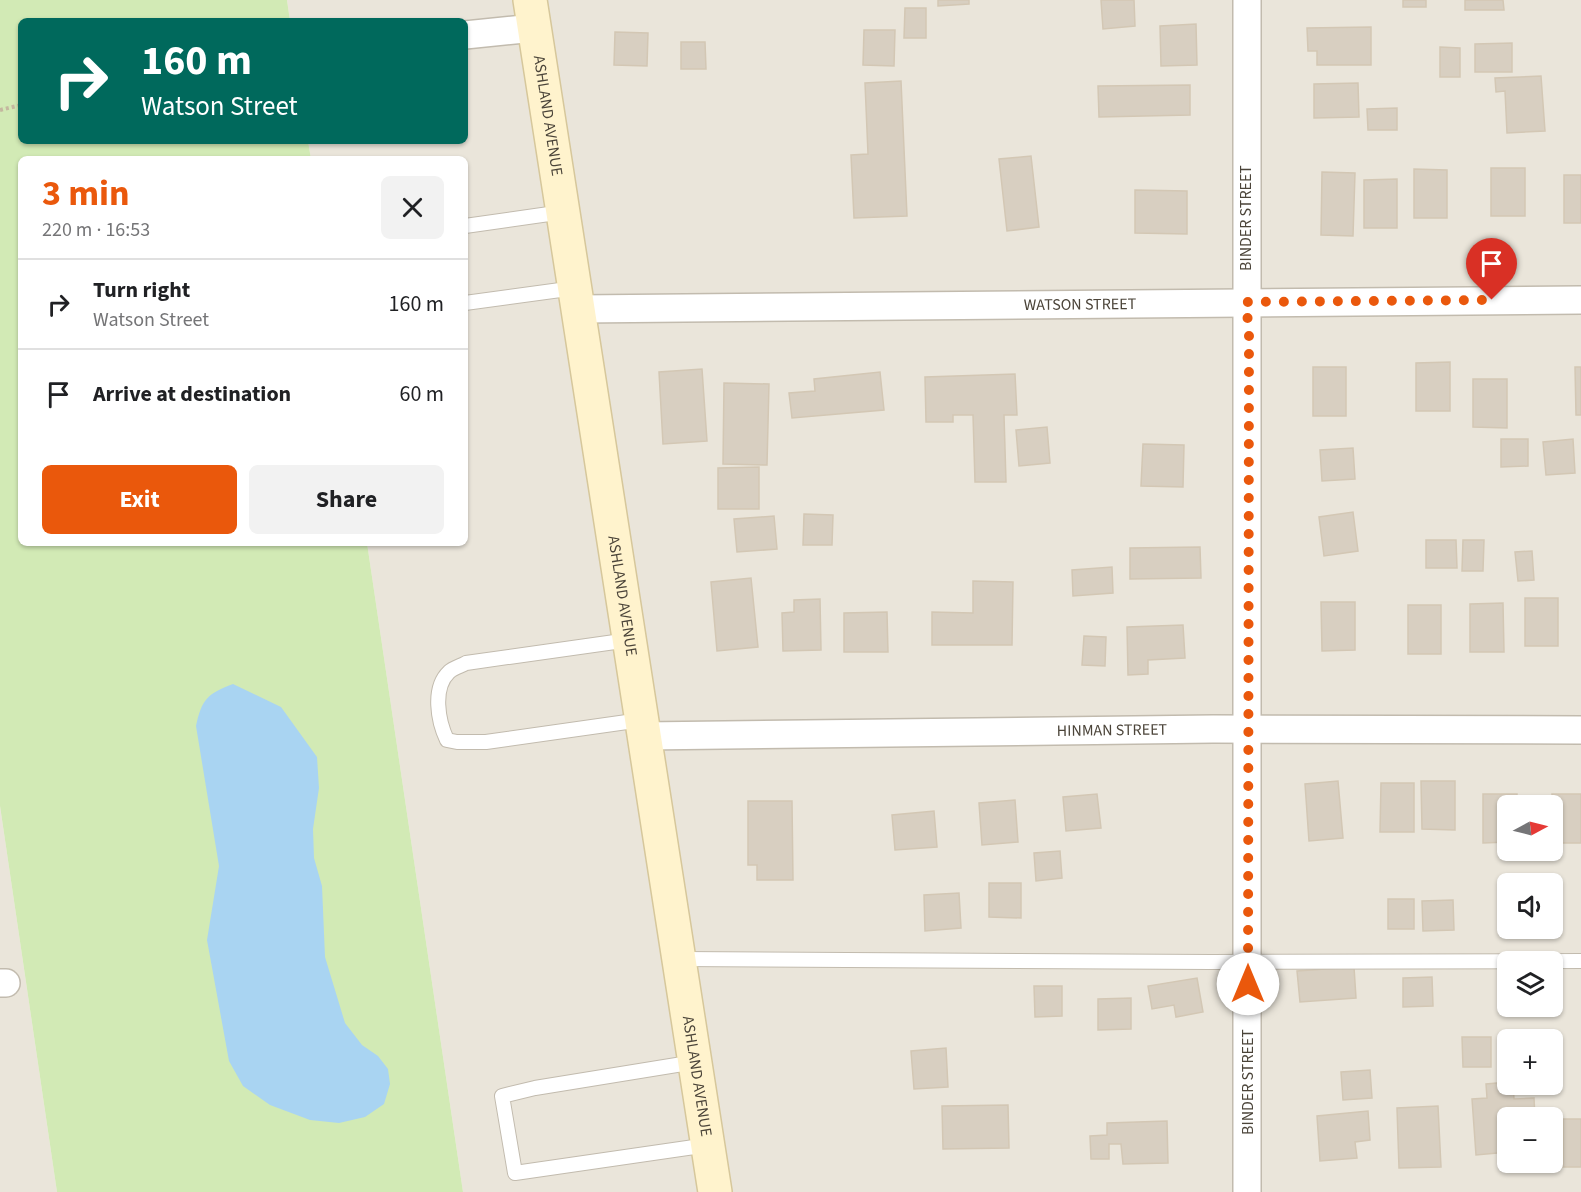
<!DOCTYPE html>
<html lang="en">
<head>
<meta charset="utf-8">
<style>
  :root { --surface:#fff; --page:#f2f2f2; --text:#202124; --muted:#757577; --line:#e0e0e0; --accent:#ea580c }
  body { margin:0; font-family:"Source Sans 3",sans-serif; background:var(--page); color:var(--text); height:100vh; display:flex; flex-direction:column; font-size:22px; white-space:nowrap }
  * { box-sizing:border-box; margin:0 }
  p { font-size:20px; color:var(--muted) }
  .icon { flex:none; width:33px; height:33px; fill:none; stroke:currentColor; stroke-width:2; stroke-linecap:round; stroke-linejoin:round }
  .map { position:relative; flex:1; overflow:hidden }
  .drawer { position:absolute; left:18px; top:156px; width:450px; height:390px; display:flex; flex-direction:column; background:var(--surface); border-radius:9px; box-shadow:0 2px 4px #0004 }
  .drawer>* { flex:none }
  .hud { position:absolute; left:18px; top:18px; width:450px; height:126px; border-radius:9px; box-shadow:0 2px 4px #0004; background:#00695c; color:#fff; overflow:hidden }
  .needle { width:39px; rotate:83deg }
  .fabs { position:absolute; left:1497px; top:795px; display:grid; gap:12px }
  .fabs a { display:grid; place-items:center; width:66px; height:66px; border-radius:9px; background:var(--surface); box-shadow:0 2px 4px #0004; font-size:30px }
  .pin { position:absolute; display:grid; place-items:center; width:51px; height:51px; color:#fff; margin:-62px -26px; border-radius:50% 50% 50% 0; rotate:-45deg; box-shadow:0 0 6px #0007 }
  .pin .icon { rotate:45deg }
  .me { position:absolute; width:66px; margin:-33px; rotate:0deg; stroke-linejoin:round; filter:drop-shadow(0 0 4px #0008) }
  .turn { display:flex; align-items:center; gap:21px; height:126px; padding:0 24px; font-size:27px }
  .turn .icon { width:78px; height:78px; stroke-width:2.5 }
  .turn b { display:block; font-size:42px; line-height:51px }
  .round { display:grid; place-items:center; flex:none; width:63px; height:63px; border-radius:9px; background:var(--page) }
  .summary { display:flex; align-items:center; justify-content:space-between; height:102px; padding:0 24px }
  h1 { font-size:36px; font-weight:700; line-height:45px; color:var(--accent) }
  .cta { display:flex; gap:12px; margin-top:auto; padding:12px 24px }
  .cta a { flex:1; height:69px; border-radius:9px; background:var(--accent); color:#fff; font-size:24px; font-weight:700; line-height:69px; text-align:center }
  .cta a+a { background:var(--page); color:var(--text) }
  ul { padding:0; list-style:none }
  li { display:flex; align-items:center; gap:18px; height:90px; padding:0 24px; border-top:2px solid var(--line) }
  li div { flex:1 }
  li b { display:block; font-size:22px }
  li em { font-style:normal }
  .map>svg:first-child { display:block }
</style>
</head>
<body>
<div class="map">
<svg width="1581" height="1192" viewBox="0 0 1581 1192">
  <rect width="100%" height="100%" fill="#f6f3ec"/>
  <path fill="#eae5da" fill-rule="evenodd" d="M287,0h1294v1192h-1118l-96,-649h98v-384h-154l-3,-18h157v-120h-175zM1508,806h44v44h-44zM1508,884h44v44h-44zM1508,962h44v44h-44zM1508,1040h44v44h-44zM1508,1118h44v44h-44z
    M0,806l57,386h-57z"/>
  <path fill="#d2eab5" d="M0,0h287l3,21h-269v120h287l3,18h-290v384h346l96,649h-406l-57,-386z"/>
  <path fill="#a9d4f2" d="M233,684l48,23 36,50 2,31 -6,41 1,29 8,28 3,71 20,66 17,22 16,11 10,13 2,15 -6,20 -19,13 -26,6 -29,-3 -40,-15 -27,-19 -14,-25 -22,-121 12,-74 -23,-140c6,-27 11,-32 37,-42z"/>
  <path fill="#d8cfc1" stroke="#d3c7b4" stroke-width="1.5" d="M938,0h31v4l-31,2z
    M1101,0h33l1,26 -32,3z
    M1403,0h23v7h-23z
    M1465,0h38l1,10h-39z
    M905,8h21v30h-22z
    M1196,24l1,41 -36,1 -1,-40z
    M1371,27v38h-54v-14h-9l-1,-23z
    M864,30h31l-1,36 -31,-1z
    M615,32l33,1 -1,33 -33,-1z
    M681,42h24l1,27h-25z
    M1512,43v29h-37v-28z
    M1440,47l20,1v29h-20z
    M1541,76l4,55 -38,2 -2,-42 -9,1 -1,-14z
    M901,81l6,135 -53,2 -3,-63 17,-1 -3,-71z
    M1358,83l1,34 -45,1v-34z
    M1190,85v30l-91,2 -1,-31z
    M1397,108v22h-29l-1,-21z
    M1031,156l8,71 -32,4 -8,-72z
    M1491,168h34v48h-34z
    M1414,169l33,1v48h-33z
    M1322,172l33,1 -2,63 -32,-1z
    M1564,175h17v48h-17z
    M1397,179v49h-33v-48z
    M1135,190l52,1v43l-52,-1z
    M1450,362v49h-34v-48z
    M1313,367h33v49h-33z
    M1575,367h6v48h-5z
    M702,369l5,72 -44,3 -4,-72z
    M880,372l4,38 -92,8 -3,-25 26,-2 -1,-12z
    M1015,374l2,41h-13l2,67h-31l-2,-67h-20v7h-27l-1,-45z
    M1473,379h34v49l-34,-1z
    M724,383l45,1 -2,81 -44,-1z
    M1047,427l3,36 -31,3 -3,-36z
    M1501,439h27v27l-27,1z
    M1573,439l2,34 -29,2 -3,-33z
    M1143,444l41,1 -1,42 -42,-1z
    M1353,448l2,31 -33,2 -2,-31z
    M759,467v42h-41v-41z
    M1353,512l5,39 -34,5 -5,-39z
    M804,514l29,1 -1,30h-29z
    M774,516l3,33 -40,3 -3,-33z
    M1426,540h30l1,28h-31z
    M1463,540h21l-1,31h-21z
    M1200,547l1,31 -71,1v-31z
    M1532,551l2,29 -16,1 -3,-29z
    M1112,567l1,26 -40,3 -1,-26z
    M751,578l7,69 -41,4 -6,-69z
    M973,581l40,1 -1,63h-80v-33l41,1z
    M1525,598h33v48h-33z
    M820,599l1,51 -38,1 -1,-38 12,-1v-12z
    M1321,602h34v48l-33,1z
    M1503,603l1,49h-34v-48z
    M1408,605h33v49h-33z
    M887,612l1,40h-44v-39z
    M1183,625l2,33 -37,2v14l-20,1 -1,-48z
    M1084,636l22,1 -1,29 -23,-1z
    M1338,781l5,57 -34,3 -4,-57z
    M1421,781h34v49l-33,-1z
    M1381,783h33v49h-34z
    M1097,794l4,34 -35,3 -3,-34z
    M1483,794h34v12h-9v36l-25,1z
    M1552,794h29v49h-29z
    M1015,800l3,42 -36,3 -3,-42z
    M748,801h44l1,79h-36v-15h-9z
    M934,811l3,36 -42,3 -3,-35z
    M1060,851l2,27 -26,3 -2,-28z
    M989,883h32v35l-32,-1z
    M959,893l2,35 -36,3 -1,-36z
    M1388,899h26v30h-26z
    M1453,900l1,30 -31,1 -1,-30z
    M1354,967l2,31 -56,4 -3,-31z
    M1432,977l1,29 -30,1v-29z
    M1197,978l6,34 -27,5 -2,-12 -22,4 -4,-23z
    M1034,986h28v30l-27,1z
    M1131,998v31l-33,1v-31z
    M1462,1037h29v30h-28z
    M946,1048l2,39 -34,2 -3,-38z
    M1370,1070l2,28 -29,2 -2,-28z
    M1508,1082v2h5l1,15 20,-1 1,20h-27v34l-32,3 -4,-56 15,-1 -1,-14z
    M1008,1105l1,43 -66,1 -1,-43z
    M1438,1106l3,61 -42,1 -2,-60z
    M1368,1111l2,29 -15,2 2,16 -37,3 -3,-45z
    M1563,1119h18v48h-18z
    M1167,1121l1,42 -45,1 -2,-20h-12v15h-18l-1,-23 17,-1v-12z"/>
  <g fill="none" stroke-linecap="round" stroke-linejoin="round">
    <defs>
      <path id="lane" d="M465,226l98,-14
        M465,303l110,-15
        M629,640l-163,23c-5,3 -13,5 -17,9 -17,16 -11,49 -2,68l10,2h29l155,-22
        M679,959l533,3 369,-1
        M695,1062l-160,26 -33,8 13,77 193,-28"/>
      <g id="street">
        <path d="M1247,0v1192"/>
        <path d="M465,35l69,-7"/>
        <path id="s1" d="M579,309l1002,-9"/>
        <path id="s2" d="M644,736l569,-7 368,1"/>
        <path d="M0,983h6"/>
      </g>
      <g id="secondary">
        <path id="s3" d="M530,0l185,1192"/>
      </g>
    </defs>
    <use href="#lane" stroke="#c2bbae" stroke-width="16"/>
    <use href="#street" stroke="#c2bbae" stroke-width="30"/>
    <use href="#secondary" stroke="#d6c79b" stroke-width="36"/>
    <path stroke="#c4b79f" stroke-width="4" stroke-dasharray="3 3" stroke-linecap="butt" d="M0,110l21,-5"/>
    <use href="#lane" stroke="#fff" stroke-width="14"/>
    <use href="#street" stroke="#fff" stroke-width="27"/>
    <use href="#secondary" stroke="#fff3cd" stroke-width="33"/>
  </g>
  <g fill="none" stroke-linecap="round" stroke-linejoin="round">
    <path stroke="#ea580c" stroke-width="10" stroke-dasharray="0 18" d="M1248,984l1,-651 -3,-31 246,-2"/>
  </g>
  <g text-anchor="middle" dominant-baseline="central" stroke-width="4.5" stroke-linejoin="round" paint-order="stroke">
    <g font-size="16" fill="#4b4439" stroke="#fff">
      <text stroke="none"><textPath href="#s3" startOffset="117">ASHLAND AVENUE</textPath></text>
      <text transform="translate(1246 218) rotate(-90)">BINDER STREET</text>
      <text stroke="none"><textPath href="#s1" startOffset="501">WATSON STREET</textPath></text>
      <text stroke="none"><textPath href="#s3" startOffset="603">ASHLAND AVENUE</textPath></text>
      <text stroke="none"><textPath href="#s2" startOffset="468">HINMAN STREET</textPath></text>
      <text stroke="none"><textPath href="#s3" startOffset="1089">ASHLAND AVENUE</textPath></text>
      <text transform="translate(1248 1082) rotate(-90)">BINDER STREET</text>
    </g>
  </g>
</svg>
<div class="fabs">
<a><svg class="needle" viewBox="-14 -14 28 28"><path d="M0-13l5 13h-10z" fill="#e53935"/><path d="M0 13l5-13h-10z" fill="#757577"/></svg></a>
<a><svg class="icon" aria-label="sound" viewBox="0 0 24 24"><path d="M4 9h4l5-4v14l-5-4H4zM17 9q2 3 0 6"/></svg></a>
<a><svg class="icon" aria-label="layers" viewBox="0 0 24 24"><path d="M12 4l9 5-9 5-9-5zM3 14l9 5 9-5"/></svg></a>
<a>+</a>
<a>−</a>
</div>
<div class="pin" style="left:1492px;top:300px;background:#d93025"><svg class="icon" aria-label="arrive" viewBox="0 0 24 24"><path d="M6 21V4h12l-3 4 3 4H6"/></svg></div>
<svg class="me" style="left:1248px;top:984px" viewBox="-20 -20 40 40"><circle r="19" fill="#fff"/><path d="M0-13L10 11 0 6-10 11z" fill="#ea580c"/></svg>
<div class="hud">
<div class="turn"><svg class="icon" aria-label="right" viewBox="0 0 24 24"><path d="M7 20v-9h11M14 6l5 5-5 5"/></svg><div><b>160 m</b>Watson Street</div></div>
</div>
<section class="drawer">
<div class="summary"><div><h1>3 min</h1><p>220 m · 16:53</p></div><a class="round"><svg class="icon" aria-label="close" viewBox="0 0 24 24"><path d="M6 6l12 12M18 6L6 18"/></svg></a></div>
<ul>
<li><svg class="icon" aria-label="right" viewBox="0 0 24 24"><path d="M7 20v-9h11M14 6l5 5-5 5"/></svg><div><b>Turn right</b><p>Watson Street</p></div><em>160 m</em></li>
<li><svg class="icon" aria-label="arrive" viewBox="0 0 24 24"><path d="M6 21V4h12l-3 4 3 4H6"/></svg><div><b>Arrive at destination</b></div><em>60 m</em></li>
</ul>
<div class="cta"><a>Exit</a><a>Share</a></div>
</section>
</div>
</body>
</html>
